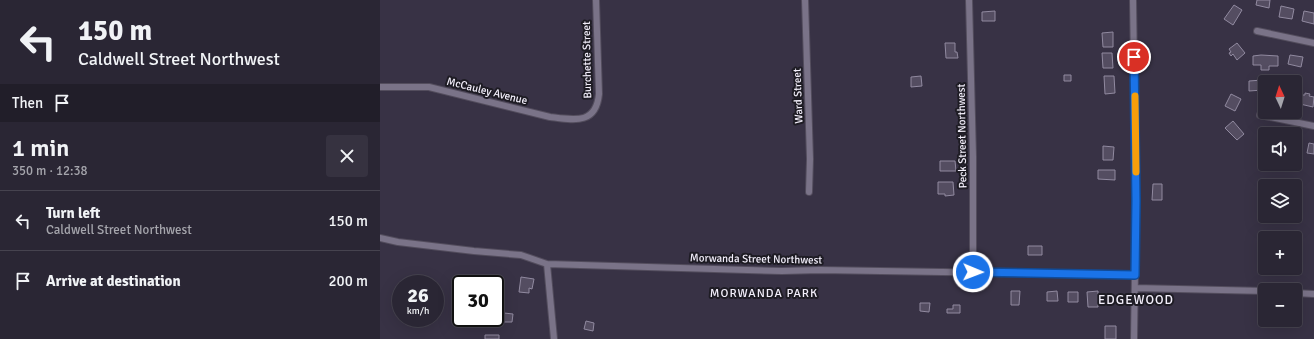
<!DOCTYPE html>
<html lang="en">
<head>
<meta charset="utf-8">
<style>
  :root { --surface:#2a2634; --page:#363240; --text:#f1f3f6; --muted:#a5a5ac; --line:#46434f }
  body { margin:0; font-family:Signika,sans-serif; background:var(--page); color:var(--text); height:100vh; display:flex; flex-direction:column; font-size:15px; white-space:nowrap }
  * { box-sizing:border-box; margin:0 }
  p { font-size:13px; color:var(--muted) }
  .icon { flex:none; width:22px; height:22px; fill:none; stroke:currentColor; stroke-width:2; stroke-linecap:round; stroke-linejoin:round }
  .map { position:relative; flex:1; overflow:hidden }
  .panel { display:flex; flex-direction:column; background:var(--surface); width:380px }
  .panel>* { flex:none }
  .guide { background:#2a2634; color:var(--text); overflow:hidden }
  .needle { width:26px; rotate:356deg }
  .controls { position:absolute; left:878px; top:75px; display:grid; gap:8px }
  .controls a { display:grid; place-items:center; width:44px; height:44px; border-radius:4px; background:var(--surface); box-shadow:0 4px 16px #0002,0 0 0 1px var(--line); font-size:20px }
  .speed { position:absolute; left:12px; top:275px; display:flex; gap:8px; font-size:20px; font-weight:700; text-align:center }
  .speed>* { display:grid; place-content:center; width:52px; height:52px; border-radius:50%; background:var(--surface); box-shadow:0 4px 16px #0002,0 0 0 1px var(--line); line-height:1 }
  .speed small { font-size:10px; font-weight:400 }
  .speed .limit { border:2px solid #111; border-radius:6px; background:#fff; color:#111 }
  .pin { position:absolute; display:grid; place-items:center; width:34px; height:34px; color:#fff; margin:-17px; border:2px solid #fff; border-radius:50%; box-shadow:0 1px 4px #0007 }
  .me { position:absolute; width:44px; margin:-22px; rotate:91deg; stroke-linejoin:round; filter:drop-shadow(0 0 3px #0008) }
  .turn { display:flex; align-items:center; gap:14px; height:84px; padding:0 12px; font-size:18px }
  .turn .icon { width:52px; height:52px; stroke-width:2.5 }
  .turn b { display:block; font-size:28px; line-height:34px }
  .then { display:flex; align-items:center; height:38px; padding:0 12px; background:#0003; gap:8px; font-size:15px }
  .round { display:grid; place-items:center; flex:none; width:42px; height:42px; border-radius:4px; background:var(--page) }
  .overview { display:flex; align-items:center; justify-content:space-between; height:68px; padding:0 12px }
  h1 { font-size:24px; font-weight:600; line-height:30px }
  ul { padding:0; list-style:none }
  li { display:flex; align-items:center; gap:12px; height:60px; padding:0 12px; border-top:1px solid var(--line) }
  li div { flex:1 }
  li b { display:block; font-size:15px }
  li em { font-style:normal }
  main { display:flex; flex:1; min-height:0 }
  .map>svg:first-child { display:block }
</style>
</head>
<body>
<main>
<section class="panel">
<div class="guide">
<div class="turn"><svg class="icon" aria-label="left" viewBox="0 0 24 24"><path d="M17 20v-9H6M10 6l-5 5 5 5"/></svg><div><b>150 m</b>Caldwell Street Northwest</div></div>
<div class="then">Then<svg class="icon" aria-label="arrive" viewBox="0 0 24 24"><path d="M6 21V4h12l-3 4 3 4H6"/></svg></div>
</div>
<div class="overview"><div><h1>1 min</h1><p>350 m · 12:38</p></div><a class="round"><svg class="icon" aria-label="close" viewBox="0 0 24 24"><path d="M6 6l12 12M18 6L6 18"/></svg></a></div>
<ul>
<li><svg class="icon" aria-label="left" viewBox="0 0 24 24"><path d="M17 20v-9H6M10 6l-5 5 5 5"/></svg><div><b>Turn left</b><p>Caldwell Street Northwest</p></div><em>150 m</em></li>
<li><svg class="icon" aria-label="arrive" viewBox="0 0 24 24"><path d="M6 21V4h12l-3 4 3 4H6"/></svg><div><b>Arrive at destination</b></div><em>200 m</em></li>
</ul>
</section>
<div class="map">
<svg width="934" height="339" viewBox="0 0 934 339">
  <rect width="100%" height="100%" fill="#383245"/>
  <path fill="#544d61" stroke="#918aa0" d="M877,0h13l-1,8 -13,-3z
    M854,5l8,5 -9,15 -9,-6z
    M901,6l13,3 -2,10 -13,-2z
    M615,11v10h-13v-9z
    M924,11l10,2v11l-12,-3z
    M733,32v15h-10l-1,-14z
    M565,43h10v9h2l1,6h-12z
    M857,43l8,10 -8,7 -4,-6 -2,2 -2,-3 2,-1 -2,-3z
    M722,53h10l1,15h-10z
    M881,55l17,1v10h-9v4h-8v-5h-8v-9z
    M910,55l13,2 -2,10 -13,-3z
    M684,75h7v6h-7z
    M541,76l1,10 -11,1v-10z
    M724,76h10l1,17 -10,1z
    M882,80l1,10 -14,1v-10z
    M925,93l5,1 -1,2 5,1 -1,10 -13,-3 2,-9h3z
    M851,94l10,5 -6,12 -10,-5z
    M853,121l11,13 -7,6 -12,-12z
    M915,140l7,1 -2,10h-5z
    M929,143l5,1v10l-7,-1z
    M723,146l11,1 -1,13h-10z
    M560,161h15l1,10h-16z
    M718,170h17v10l-17,-1z
    M558,182h15l1,13 -9,1v-2h-7z
    M773,184h9v16h-10z
    M648,246h14v9h-14z
    M141,277l13,2 -2,10 -3,-1v5l-10,-1z
    M631,291h9l-1,14h-8z
    M677,291l1,10h-11v-9z
    M718,291v16h-10l-1,-15z
    M688,292h10v10h-10z
    M540,303h10l-1,9 -9,-1z
    M573,305h7v8h-13v-4h6z
    M124,313l9,1 -1,8h-8z
    M206,321l8,2 -1,8 -9,-2z
    M725,326h11v13h-11z
    M105,335h14v4h-14z"/>
  <g fill="none" stroke-linecap="round" stroke-linejoin="round">
    <defs>
      <path id="street" d="M425,0l5,159 -1,33
        M589,0l4,156v116
        M753,0l3,201 -2,138
        M877,31l57,12
        M0,87h49l121,30c24,3 46,8 49,-23l-3,-94
        M880,115l54,11
        M0,238l18,4 76,9 47,4 26,9 235,7 38,-1 315,5
        M167,264l7,75
        M755,288l130,3
        M915,293l19,1"/>
    </defs>
    <use href="#street" stroke="#534d5d" stroke-width="8"/>
    <use href="#street" stroke="#7a7388" stroke-width="6"/>
  </g>
  <g fill="none" stroke-linecap="round" stroke-linejoin="round">
    <defs>
      <path id="route" d="M593,272l162,3 1,-74 -2,-144"/>
    </defs>
    <use href="#route" stroke="#114b97" stroke-width="10"/>
    <use href="#route" stroke="#1a73e8" stroke-width="7"/>
    <path stroke="#f59e0b" stroke-width="7" d="M755,96l1,76"/>
  </g>
  <g text-anchor="middle" dominant-baseline="central" stroke-width="4" stroke-linejoin="round" paint-order="stroke">
    <g font-size="11" fill="#f3effb" stroke="#1e1c24">
      <text transform="translate(207 60) rotate(-91)">Burchette Street</text>
      <text transform="translate(107 91) rotate(14)">McCauley Avenue</text>
      <text transform="translate(418 96) rotate(-92)">Ward Street</text>
      <text transform="translate(582 136) rotate(-91)">Peck Street Northwest</text>
      <text transform="translate(376 259) rotate(1)">Morwanda Street Northwest</text>
    </g>
    <g font-size="12" letter-spacing="1" fill="#f3effb" stroke="#1e1c24">
      <text x="384" y="293">MORWANDA PARK</text>
    </g>
    <g font-size="13" letter-spacing="1" fill="#f3effb" stroke="#1e1c24">
      <text x="756" y="300">EDGEWOOD</text>
    </g>
  </g>
</svg>
<div class="controls">
<a><svg class="needle" viewBox="-14 -14 28 28"><path d="M0-13l5 13h-10z" fill="#e53935"/><path d="M0 13l5-13h-10z" fill="#a5a5ac"/></svg></a>
<a><svg class="icon" aria-label="sound" viewBox="0 0 24 24"><path d="M4 9h4l5-4v14l-5-4H4zM17 9q2 3 0 6"/></svg></a>
<a><svg class="icon" aria-label="layers" viewBox="0 0 24 24"><path d="M12 4l9 5-9 5-9-5zM3 14l9 5 9-5"/></svg></a>
<a>+</a>
<a>−</a>
</div>
<div class="speed"><div>26<small>km/h</small></div><div class="limit">30</div></div>
<div class="pin" style="left:754px;top:57px;background:#d93025"><svg class="icon" aria-label="arrive" viewBox="0 0 24 24"><path d="M6 21V4h12l-3 4 3 4H6"/></svg></div>
<svg class="me" style="left:593px;top:272px" viewBox="-20 -20 40 40"><circle r="17" fill="#1a73e8" stroke="#fff" stroke-width="3"/><path d="M0-11L8 9 0 5-8 9z" fill="#fff"/></svg>
</div>
</main>
</body>
</html>
